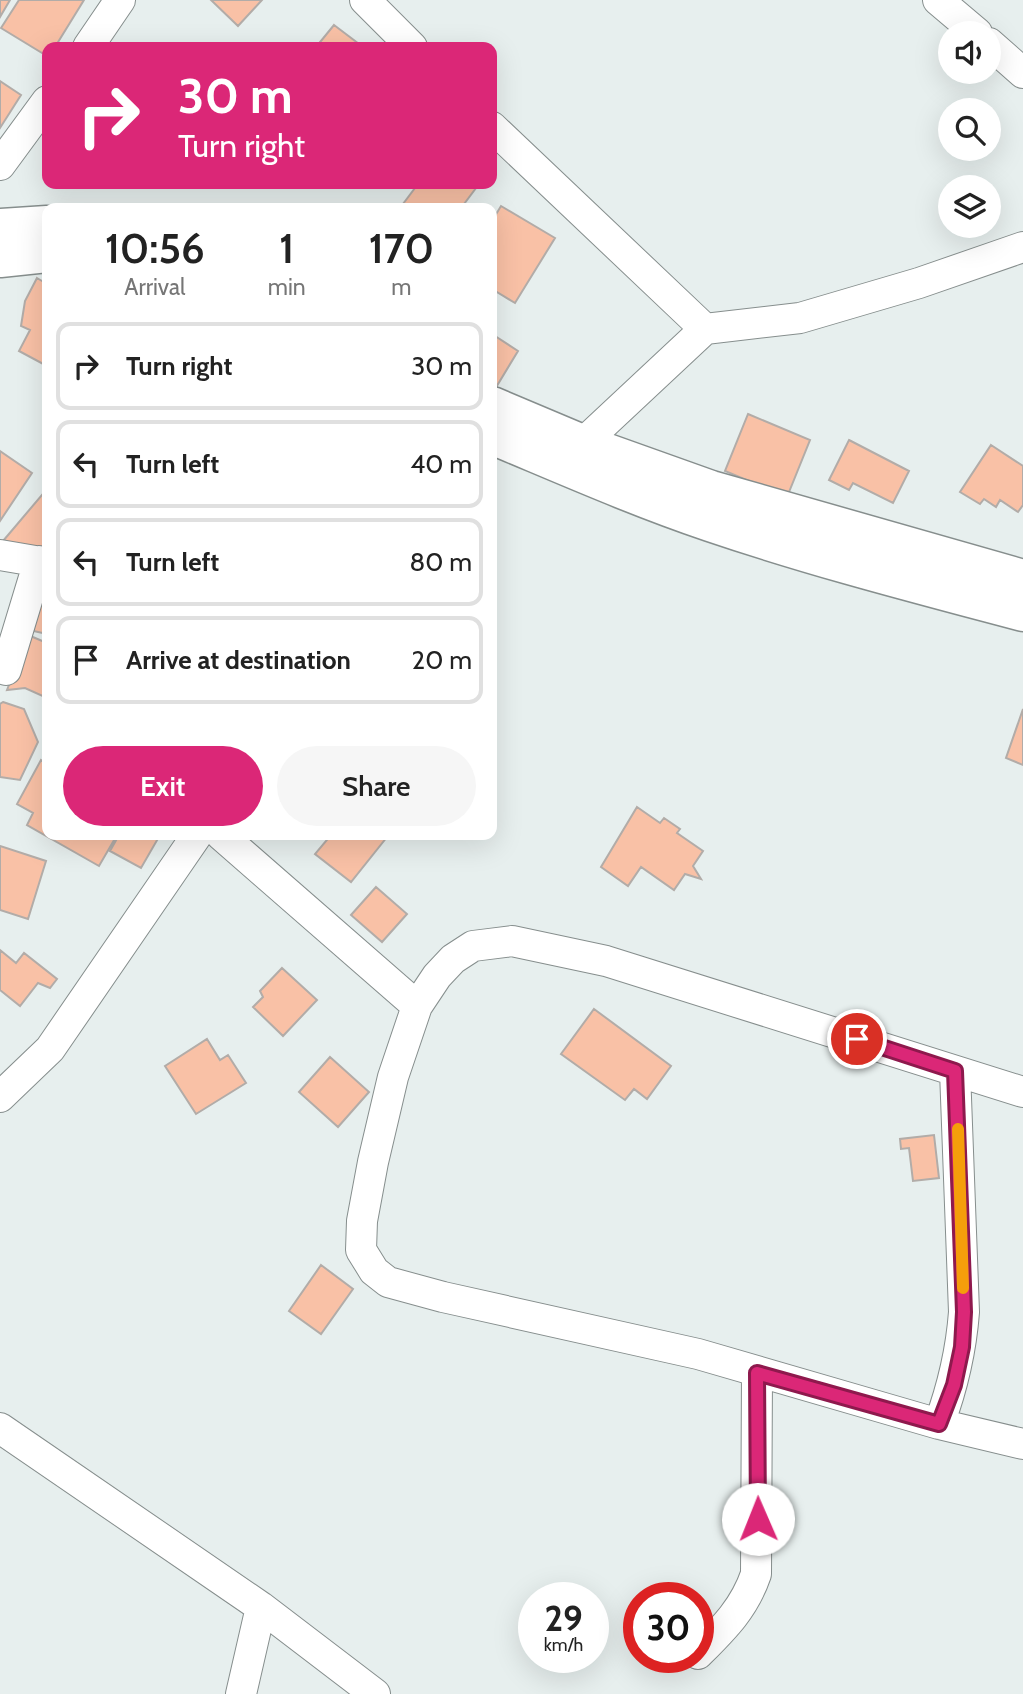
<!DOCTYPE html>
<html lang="en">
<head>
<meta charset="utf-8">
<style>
  :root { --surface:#fff; --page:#f6f6f6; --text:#222; --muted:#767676; --line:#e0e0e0; --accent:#db2777 }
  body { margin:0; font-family:Cabin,sans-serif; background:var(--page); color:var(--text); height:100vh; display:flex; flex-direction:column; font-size:26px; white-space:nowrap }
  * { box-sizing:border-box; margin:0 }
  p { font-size:23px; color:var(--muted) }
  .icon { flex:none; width:38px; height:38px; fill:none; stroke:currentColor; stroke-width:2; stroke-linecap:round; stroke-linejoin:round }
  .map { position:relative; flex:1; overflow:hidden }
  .side { position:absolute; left:42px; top:203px; width:455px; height:637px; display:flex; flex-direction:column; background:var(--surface); border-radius:14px; box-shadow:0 7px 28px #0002 }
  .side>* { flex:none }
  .top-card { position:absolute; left:42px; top:42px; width:455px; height:147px; border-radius:14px; box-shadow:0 7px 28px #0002; background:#db2777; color:#fff; overflow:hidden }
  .tools { position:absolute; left:938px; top:21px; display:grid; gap:14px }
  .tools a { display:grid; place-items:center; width:63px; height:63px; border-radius:50%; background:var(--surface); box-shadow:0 7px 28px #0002; font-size:35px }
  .speed { position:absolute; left:518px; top:1582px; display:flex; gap:14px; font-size:35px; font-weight:700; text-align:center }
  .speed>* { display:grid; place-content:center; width:91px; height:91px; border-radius:50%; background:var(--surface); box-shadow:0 7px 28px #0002; line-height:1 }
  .speed small { font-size:18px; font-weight:400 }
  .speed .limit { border:10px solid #d22; background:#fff; color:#111 }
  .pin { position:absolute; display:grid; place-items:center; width:60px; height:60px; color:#fff; margin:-30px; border:4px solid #fff; border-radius:50%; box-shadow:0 2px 7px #0007 }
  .me { position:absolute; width:77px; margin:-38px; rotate:359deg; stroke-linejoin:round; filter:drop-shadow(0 0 5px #0008) }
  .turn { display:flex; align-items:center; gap:24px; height:147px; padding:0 21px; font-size:32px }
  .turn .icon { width:91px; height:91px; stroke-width:2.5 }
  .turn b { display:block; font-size:49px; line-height:60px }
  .eta { display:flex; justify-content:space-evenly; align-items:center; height:119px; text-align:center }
  .eta b { font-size:42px; font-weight:600; line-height:49px }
  .primary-button { display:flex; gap:14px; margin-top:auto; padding:14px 21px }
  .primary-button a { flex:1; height:80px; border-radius:42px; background:var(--accent); color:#fff; font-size:28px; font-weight:600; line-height:80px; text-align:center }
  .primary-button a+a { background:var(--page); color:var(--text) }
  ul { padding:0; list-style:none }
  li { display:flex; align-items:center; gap:21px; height:88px; margin:0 14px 10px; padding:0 7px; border:4px solid var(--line); border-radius:14px }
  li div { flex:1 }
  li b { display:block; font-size:26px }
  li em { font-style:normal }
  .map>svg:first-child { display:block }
</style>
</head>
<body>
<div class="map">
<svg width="1023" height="1694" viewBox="0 0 1023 1694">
  <rect width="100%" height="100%" fill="#e7efee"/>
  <path fill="#f9c1a6" stroke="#b2aca8" stroke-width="2" d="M0,0h10l-10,17z
    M19,0h65l-29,47h-8v9l-46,-28z
    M211,0h51l-24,26z
    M334,25l29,22h-47z
    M0,81l21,14 -21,33z
    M418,184h61l-18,24h-61z
    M501,206l54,32 -40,65 -23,-14v-68z
    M37,278l10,6v82l-28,-15 11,-21 -9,-4 4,-25z
    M492,334l26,17 -23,38 -3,-2z
    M748,414l62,26 -23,57 -62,-26z
    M849,440l60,31 -16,32 -40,-20 -4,7 -20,-10z
    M991,445l32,21v39l-5,7 -18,-12 -4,7 -12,-8 -4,5 -20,-12z
    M0,451l32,22 -32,48z
    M47,489v62l-44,-10z
    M39,589l8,1v44l-18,-4z
    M28,635l19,8v55l-22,-10 -18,2z
    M3,702l21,7 14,33 -18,38 -20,-3v-73z
    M1023,709v56l-17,-7z
    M41,760l6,4v71h70l-18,31 -72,-41 6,-12 -16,-9z
    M637,807l23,16 4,-5 16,11 -3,4 26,18 -10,15 8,13 -16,-5 -11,16 -33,-23 -13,19 -27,-19z
    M119,835h41l-19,33 -31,-17z
    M331,835h53l3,2 -36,45 -36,-28z
    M0,846l46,15 -18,58 -28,-9z
    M376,887l31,27 -25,28 -31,-27z
    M0,950l16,13 8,-10 33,26 -7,9 -12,-5 -18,23 -20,-16z
    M282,968l35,32 -34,36 -30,-29 10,-10 -3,-6z
    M594,1009l77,57 -24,33 -13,-10 -9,11 -64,-46z
    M207,1039l13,21 8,-5 18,28 -50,31 -31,-48z
    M330,1057l39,35 -31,35 -39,-35z
    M934,1135l5,43 -26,3 -4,-33 -8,1 -1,-10z
    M321,1265l32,24 -32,45 -32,-23z"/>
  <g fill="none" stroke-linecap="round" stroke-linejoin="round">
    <defs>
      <path id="street" d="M365,0l47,47
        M938,0l39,33
        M989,43l34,30
        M88,47l32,-47
        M492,127l213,202
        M0,165l47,-64
        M582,444l123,-115 95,-11 119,-35 104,-36
        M0,555l47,8
        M6,670l33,-109
        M221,835l196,171
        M1023,1092l-417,-131 -94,-20 -39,5 -20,13 -16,17 -20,30 -24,71 -20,85 -11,59 -1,29 13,21 14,11 55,15 255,57 241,70 84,20
        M0,1097l50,-48 147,-214
        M939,1424c14,-38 22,-72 25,-112l-9,-241
        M0,1428l261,179 -20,87
        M261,1607l114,87
        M698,1654c25,-25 46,-45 58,-80l1,-201"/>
      <path id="secondary" d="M0,228l47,-3
        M0,258l47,-5
        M492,406l90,38 129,46 312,89
        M492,435c72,30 144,62 218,87 103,35 208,62 313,90"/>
    </defs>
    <use href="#street" stroke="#868e8d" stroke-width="32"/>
    <use href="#secondary" stroke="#868e8d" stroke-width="41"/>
    <use href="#street" stroke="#fff" stroke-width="30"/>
    <use href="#secondary" stroke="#fff" stroke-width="38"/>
  </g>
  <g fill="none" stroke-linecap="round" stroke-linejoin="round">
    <defs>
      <path id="route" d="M758,1519l-1,-146 182,51 15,-39 8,-38 2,-35 -9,-241 -98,-32"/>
    </defs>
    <use href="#route" stroke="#8e194d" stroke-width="18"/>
    <use href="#route" stroke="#db2777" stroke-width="12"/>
    <path stroke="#f59e0b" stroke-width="12" d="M958,1129l5,159"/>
  </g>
</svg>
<div class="tools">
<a><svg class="icon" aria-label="sound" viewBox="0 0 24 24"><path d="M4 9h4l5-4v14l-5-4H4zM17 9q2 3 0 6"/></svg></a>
<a><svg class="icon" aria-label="search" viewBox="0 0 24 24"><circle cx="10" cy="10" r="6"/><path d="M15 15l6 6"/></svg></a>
<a><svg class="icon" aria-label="layers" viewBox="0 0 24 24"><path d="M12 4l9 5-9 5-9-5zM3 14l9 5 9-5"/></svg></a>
</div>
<div class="speed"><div>29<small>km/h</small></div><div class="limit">30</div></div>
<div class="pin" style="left:857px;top:1039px;background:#d93025"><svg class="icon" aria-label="arrive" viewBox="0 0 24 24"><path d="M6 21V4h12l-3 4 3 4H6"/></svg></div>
<svg class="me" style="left:758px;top:1519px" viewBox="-20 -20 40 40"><circle r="19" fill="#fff"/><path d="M0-13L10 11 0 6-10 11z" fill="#db2777"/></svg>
<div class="top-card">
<div class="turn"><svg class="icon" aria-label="right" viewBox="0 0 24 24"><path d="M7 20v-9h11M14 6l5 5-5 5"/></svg><div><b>30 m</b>Turn right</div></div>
</div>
<section class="side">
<div class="eta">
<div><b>10:56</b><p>Arrival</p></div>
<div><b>1</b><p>min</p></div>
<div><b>170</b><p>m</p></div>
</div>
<ul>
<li><svg class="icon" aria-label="right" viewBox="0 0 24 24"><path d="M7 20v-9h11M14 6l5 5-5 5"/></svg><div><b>Turn right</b></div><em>30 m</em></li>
<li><svg class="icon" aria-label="left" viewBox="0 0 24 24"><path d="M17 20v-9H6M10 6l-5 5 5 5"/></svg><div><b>Turn left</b></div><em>40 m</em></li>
<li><svg class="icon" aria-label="left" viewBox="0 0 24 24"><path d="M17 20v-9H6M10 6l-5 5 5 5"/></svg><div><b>Turn left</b></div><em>80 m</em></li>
<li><svg class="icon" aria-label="arrive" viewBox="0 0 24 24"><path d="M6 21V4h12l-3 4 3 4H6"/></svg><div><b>Arrive at destination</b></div><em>20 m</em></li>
</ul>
<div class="primary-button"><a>Exit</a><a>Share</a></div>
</section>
</div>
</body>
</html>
